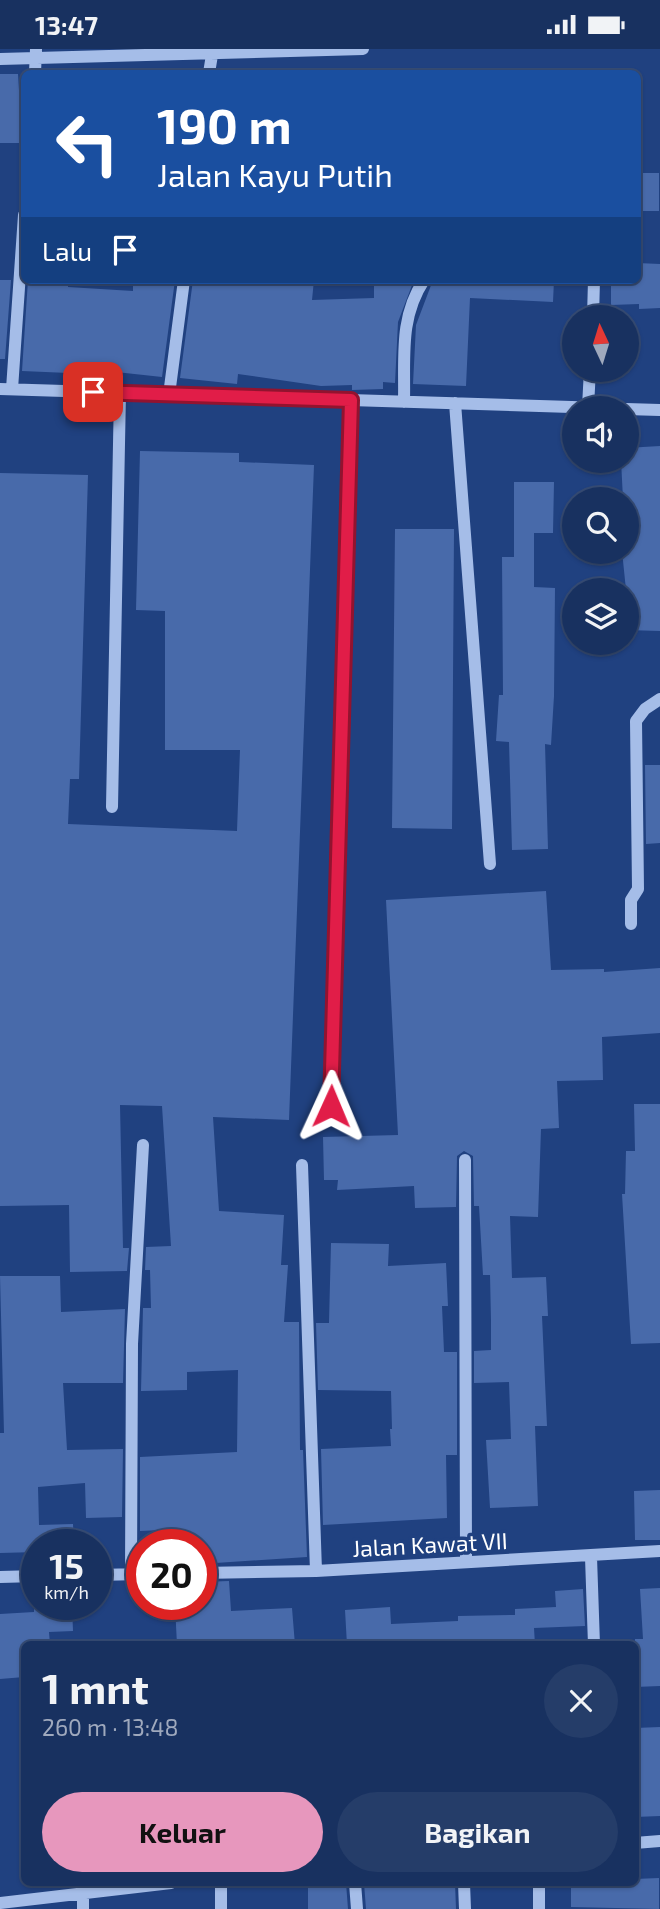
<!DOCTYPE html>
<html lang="id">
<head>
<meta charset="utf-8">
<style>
  :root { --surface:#183160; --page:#253d69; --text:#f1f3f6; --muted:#9fa9bd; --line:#364c75; --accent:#e797bd }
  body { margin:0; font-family:"Exo 2",sans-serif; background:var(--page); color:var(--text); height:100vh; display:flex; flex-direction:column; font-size:26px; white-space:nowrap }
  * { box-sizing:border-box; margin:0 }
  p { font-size:23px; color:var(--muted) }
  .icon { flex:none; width:38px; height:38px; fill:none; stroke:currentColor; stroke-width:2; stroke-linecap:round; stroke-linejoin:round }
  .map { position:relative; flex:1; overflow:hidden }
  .details { position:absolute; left:21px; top:1592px; width:618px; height:245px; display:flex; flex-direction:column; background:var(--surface); border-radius:10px; box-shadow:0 2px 5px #0004,0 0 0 2px var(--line) }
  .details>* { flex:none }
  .hud { position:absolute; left:21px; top:21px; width:620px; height:214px; border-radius:10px; box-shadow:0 2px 5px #0004,0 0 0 2px var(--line); background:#1a4fa0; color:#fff; overflow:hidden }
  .needle { width:46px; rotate:356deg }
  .tools { position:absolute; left:562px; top:256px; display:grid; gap:14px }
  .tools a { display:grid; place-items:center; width:77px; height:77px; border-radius:50%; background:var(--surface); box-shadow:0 2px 5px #0004,0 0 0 2px var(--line); font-size:35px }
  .speed { position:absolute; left:21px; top:1480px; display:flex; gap:14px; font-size:35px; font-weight:700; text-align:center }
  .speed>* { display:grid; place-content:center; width:91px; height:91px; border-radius:50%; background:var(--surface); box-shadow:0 2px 5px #0004,0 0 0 2px var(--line); line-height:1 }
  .speed small { font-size:18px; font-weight:400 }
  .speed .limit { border:10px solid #d22; background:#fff; color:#111 }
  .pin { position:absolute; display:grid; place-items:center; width:60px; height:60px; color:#fff; margin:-30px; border-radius:14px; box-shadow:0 4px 10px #0006 }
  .me { position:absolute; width:77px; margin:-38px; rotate:1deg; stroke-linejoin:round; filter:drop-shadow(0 0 5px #0008) }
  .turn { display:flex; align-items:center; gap:24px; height:147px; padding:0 21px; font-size:32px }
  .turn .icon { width:91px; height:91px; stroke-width:2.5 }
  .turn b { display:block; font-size:49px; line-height:60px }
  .then { display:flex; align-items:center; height:66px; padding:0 21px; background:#0003; gap:14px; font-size:26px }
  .round { display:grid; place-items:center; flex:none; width:74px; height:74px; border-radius:37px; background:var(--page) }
  .head { display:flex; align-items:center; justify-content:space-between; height:119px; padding:0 21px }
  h1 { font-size:42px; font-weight:700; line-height:52px }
  .button { display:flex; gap:14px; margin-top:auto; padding:14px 21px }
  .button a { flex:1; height:80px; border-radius:42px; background:var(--accent); color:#111; font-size:28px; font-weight:700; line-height:80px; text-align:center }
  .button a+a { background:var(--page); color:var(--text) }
  .status { display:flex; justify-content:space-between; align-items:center; height:49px; padding:0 35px; background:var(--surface); direction:ltr }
  .status svg { height:19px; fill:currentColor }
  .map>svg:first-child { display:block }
</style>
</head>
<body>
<div class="status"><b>13:47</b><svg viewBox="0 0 49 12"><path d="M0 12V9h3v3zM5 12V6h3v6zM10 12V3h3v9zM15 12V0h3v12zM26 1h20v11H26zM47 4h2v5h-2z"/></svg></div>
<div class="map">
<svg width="660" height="1860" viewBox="0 0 660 1860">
  <rect width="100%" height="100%" fill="#204180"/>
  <path fill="#486aaa" d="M0,25h18l3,49 -2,1v19h-19z
    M637,124h22v38h-22z
    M637,214l23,1v44l-21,1v-5l-28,1v-25h27z
    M0,231h11l-6,79h-5z
    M28,231h40v7l65,4v-11h42l-13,97 -46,-5 -1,3 -93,-4z
    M193,231h121l-2,20 62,-2v-18h40l-16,42 -3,61 -12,-1v7l-31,1v-5l-31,1 -83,-12 -1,10 -57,-6z
    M433,231h121l-1,22 -83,-4 -4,88 -53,-2 3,-59z
    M660,397v185l-34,-1v-40l-4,-39h4v-52h-3l-2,-39h5v-12z
    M140,402l99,2v9l75,3 -25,655 -76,-3 6,94 65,4 -3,50h7l-4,57h15l1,128h3l4,107 -106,7v-19h-17l-1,-16 -43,2v-74l97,-5 1,-82 -51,2v18l-46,1 2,-83h8l-1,-38h-5l1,-23 25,-1 -9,-140 -42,-1 3,143h6l-2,23 -57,1 -1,-67 -69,1v-733l88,2 -9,304h-9l-2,45 169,7 3,-81h-75v-139l-29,-1z
    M514,433h40l-1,51h-19v54l21,1 -1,108 -3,49 -6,-1 3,105 -36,1 -3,-108 -13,-1 3,-46h4l-1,-138h12z
    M395,480h59l-2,300 -60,-1z
    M645,716h15v78l-14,1z
    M546,842l5,79 53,-1v3l56,-4v65l-58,4 1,43 -46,1 2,47 -18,1 -3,88 -28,-1 2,62 34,-1 2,39h-6l5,110h-12l3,80 -48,2 -4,-68 25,-1 -2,-57 -35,1v-32l17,-1v-29l-1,-46h-7l-4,-69h-5l-1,-50 -9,-5 -7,5 -1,51 -41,1 -1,-22 -77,4 1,-10h-14l-1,-43 75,-2 -12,-235z
    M634,1055h26v239l-29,1 -9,-150h3l1,-43h9z
    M331,1194l58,1 -1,22 58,-3 2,43h-6l2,46h13v103h-11l1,63 -124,7 -2,-76 70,-3 -1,-17h2l-1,-38 -73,-1 -2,-67h13z
    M0,1227h60l1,36 64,-3 -2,74h-60l4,67 56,-1 -1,68 -36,1 -1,-35 -47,4 1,38 34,-1 1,21h-37v7l-37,1v-120h4z
    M660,1441v50h-25l-1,-49z
    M229,1532l2,30 61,-3 3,37h-118l-2,-40h26v-23z
    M660,1539v98l-25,1v-48h8l-3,-50z
    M583,1540l2,37 -51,2 1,17h-188l-2,-35 45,-3 1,17 67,-3v-5l57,-1v-6l41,-2 -1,-16z
    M34,1556h38l1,26 -24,1 1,13h-26v32l-24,2v-65l34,-2z
    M660,1678v89l-25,1v-89z
    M659,1829v31l-88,-2v-24h64v-4z
    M308,1834h38l2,26h-40z
    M364,1834h91l1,26h-90z"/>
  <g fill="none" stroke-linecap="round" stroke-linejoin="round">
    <path stroke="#a5bde8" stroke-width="12" d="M0,10l363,-10
      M35,24l1,-24
      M209,24l3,-18
      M593,268l1,-37
      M0,340l603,19
      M12,340l12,-174
      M169,346l15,-115
      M404,353c1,-45 -5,-84 20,-122
      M455,354l35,461
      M588,358l2,-38
      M626,360l34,1
      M112,758l8,-415
      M631,875v-24l7,-11 -2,-168 9,-12 15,-10
      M331,1057l19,-706
      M465,1111l1,402
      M302,1116l14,406
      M591,1508l3,88
      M201,1524l115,-2 344,-20
      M131,1525l1,-230 11,-199
      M96,1526l46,-1
      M0,1528l37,-1
      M635,1794l25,-2
      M221,1834v26
      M355,1834l2,26
      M464,1834l1,26
      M83,1844v16
      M0,1854l171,-20
      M539,1860v-26"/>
  </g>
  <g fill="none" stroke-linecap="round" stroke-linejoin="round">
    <defs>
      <path id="route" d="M93,343l258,8 -20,706"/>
    </defs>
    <use href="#route" stroke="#92132f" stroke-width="18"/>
    <use href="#route" stroke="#e11d48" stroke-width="12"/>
  </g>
  <g text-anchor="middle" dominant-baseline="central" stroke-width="7" stroke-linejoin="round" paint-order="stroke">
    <g font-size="23" fill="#fff" stroke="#204180">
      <text transform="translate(430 1495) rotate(-3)">Jalan Kawat VII</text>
    </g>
  </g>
</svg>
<div class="tools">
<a><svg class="needle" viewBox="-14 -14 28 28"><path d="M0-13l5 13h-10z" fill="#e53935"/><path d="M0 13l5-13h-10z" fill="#9fa9bd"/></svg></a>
<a><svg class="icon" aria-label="sound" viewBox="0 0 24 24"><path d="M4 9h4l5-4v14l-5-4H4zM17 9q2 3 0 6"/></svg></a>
<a><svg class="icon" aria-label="search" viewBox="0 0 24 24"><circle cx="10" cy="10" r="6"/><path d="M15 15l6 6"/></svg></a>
<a><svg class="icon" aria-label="layers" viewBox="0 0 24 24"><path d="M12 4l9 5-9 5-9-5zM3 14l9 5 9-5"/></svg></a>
</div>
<div class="speed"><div>15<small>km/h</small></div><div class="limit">20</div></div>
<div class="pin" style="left:93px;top:343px;background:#d93025"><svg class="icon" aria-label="arrive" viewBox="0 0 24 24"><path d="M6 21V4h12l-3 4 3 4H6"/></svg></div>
<svg class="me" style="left:331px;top:1057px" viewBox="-20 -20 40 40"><path d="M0-17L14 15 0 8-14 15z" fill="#e11d48" stroke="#fff" stroke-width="4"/></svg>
<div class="hud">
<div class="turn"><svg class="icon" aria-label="left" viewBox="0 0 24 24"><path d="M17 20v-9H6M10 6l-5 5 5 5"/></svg><div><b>190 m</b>Jalan Kayu Putih</div></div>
<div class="then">Lalu<svg class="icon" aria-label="arrive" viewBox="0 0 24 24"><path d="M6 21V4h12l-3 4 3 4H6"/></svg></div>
</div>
<section class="details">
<div class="head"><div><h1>1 mnt</h1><p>260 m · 13:48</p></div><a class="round"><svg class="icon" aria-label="close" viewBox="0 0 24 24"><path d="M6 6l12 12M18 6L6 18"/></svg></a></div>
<div class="button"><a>Keluar</a><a>Bagikan</a></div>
</section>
</div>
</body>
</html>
